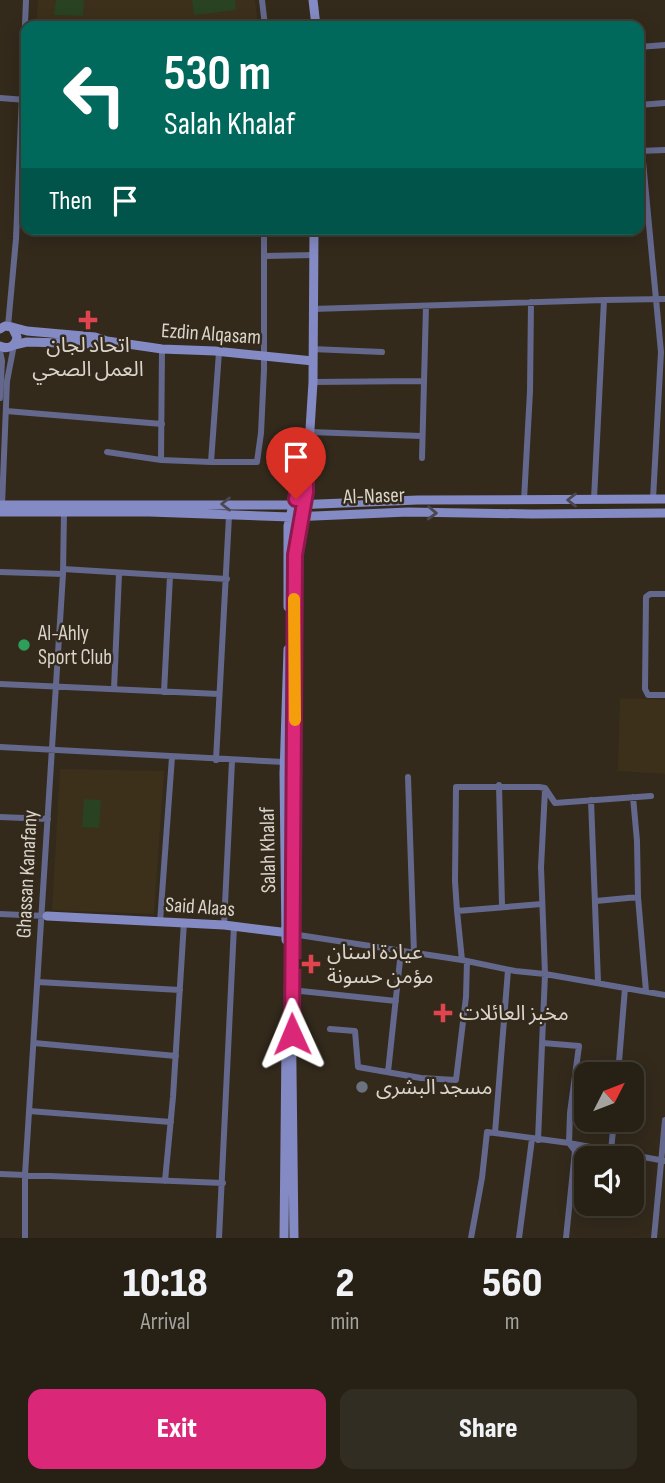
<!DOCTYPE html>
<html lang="en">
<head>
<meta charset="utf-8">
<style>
  :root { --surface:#262015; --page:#322d22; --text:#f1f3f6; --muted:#a4a3a0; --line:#423e34; --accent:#db2777 }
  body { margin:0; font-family:"Sofia Sans Condensed","Noto Sans Arabic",sans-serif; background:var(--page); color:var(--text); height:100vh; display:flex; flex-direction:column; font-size:26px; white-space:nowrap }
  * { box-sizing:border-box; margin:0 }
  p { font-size:23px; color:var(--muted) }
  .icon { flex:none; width:38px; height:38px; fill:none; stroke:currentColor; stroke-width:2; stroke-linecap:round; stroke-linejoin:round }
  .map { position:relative; height:1238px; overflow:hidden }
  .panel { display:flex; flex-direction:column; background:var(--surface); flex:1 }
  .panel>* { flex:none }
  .top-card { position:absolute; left:21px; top:21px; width:623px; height:214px; border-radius:14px; box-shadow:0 4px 18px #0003,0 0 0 2px var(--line); background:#00695c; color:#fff; overflow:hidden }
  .needle { width:46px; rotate:48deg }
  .tools { position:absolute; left:574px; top:1062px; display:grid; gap:14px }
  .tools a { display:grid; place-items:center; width:70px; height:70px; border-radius:14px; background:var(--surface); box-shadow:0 4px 18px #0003,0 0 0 2px var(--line); font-size:35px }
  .pin { position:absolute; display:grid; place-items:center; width:60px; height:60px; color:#fff; margin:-72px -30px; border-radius:50% 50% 50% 0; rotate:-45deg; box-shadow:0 0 7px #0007 }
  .pin .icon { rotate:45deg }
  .me { position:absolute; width:77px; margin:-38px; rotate:359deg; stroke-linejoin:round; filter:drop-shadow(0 0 5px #0008) }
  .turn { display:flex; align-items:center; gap:24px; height:147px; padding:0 28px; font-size:32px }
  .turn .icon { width:91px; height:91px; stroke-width:2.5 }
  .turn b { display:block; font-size:49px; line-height:60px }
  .then { display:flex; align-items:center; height:66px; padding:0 28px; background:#0003; gap:14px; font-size:26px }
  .eta { display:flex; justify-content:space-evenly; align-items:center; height:119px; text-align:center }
  .eta b { font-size:42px; font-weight:800; line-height:49px }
  .primary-button { display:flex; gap:14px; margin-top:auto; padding:14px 28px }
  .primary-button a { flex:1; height:80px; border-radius:14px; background:var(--accent); color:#fff; font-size:28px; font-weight:800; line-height:80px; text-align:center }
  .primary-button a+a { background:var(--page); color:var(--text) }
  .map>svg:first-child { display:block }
</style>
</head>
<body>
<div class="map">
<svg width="665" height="1238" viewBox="0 0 665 1238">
  <rect width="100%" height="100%" fill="#332a1c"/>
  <path fill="#3c301b" d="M38,0h217l3,26h-222z
    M620,698l45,2v74l-47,-3z
    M60,769l104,2 -10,143 -102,-4z"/>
  <path fill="#294221" d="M56,0h28l-1,16 -29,-1z
    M192,0h43l1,10 -42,5z
    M84,799l17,1 -2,28 -17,-1z"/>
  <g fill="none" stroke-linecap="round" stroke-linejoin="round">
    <path stroke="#64688c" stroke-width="6" d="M262,0l3,26
      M639,47l26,-2
      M639,85l3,66 19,201 -8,147
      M0,98l26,2
      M639,105l26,-2
      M639,151l26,-1
      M265,256l49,-1
      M604,300l61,-1
      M312,309l292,-9 -10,199
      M8,326l8,-87 10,-239
      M312,349l70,3
      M0,351l2,10 -2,37
      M219,352l-8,110h46l4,-29 3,-63v-141
      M313,382l109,-1
      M6,411l156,13
      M310,432l111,4
      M107,452l54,8 50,2
      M422,458l4,-152
      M161,460l1,-111
      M524,500l6,-109 1,-89
      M2,505l5,-124 7,-36
      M63,569l164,10
      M0,572l63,2
      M665,594h-15l-4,3 -1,92 3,6h17
      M0,684l219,10
      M114,689l5,-115
      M164,692l6,-116
      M0,747l284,15
      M216,760l13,-244
      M408,777l6,176
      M499,785l3,120
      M591,800l7,182
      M0,817l48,2
      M638,897l8,94
      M596,901l42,-4 -1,-56 -4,-44
      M542,904l-85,7 -2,-30 1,-94h83l6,1 10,15 96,-7
      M457,911l5,49
      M0,914l45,2
      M160,922l12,-165
      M224,925l8,-164
      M292,934l170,26 53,11 30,3 120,21
      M38,982l142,8
      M291,990l105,11
      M330,1029l25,2 3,36 63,11 35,2 10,-83 1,-36
      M34,1043l142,13
      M543,1043l36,3 -9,67 -1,30 6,8 -9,87
      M388,1072l13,-121
      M618,1074l7,-86
      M29,1111l142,11
      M495,1133l13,-163
      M538,1140l7,-166 -4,-107 4,-77
      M611,1151l3,-31
      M0,1174l223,9
      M165,1181l8,-84 11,-175
      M25,1238v-63l38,-601 1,-62
      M219,1238l15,-312
      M471,1238l11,-60 5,-46 82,11 96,18
      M519,1238l13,-99
      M654,1238l11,-118"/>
    <path stroke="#848ac3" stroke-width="9" d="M313,0l3,26
      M12,327l15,4 68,6 12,4 55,8 53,2 98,10
      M0,329l5,-3 7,1 5,10c-1,9 -9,13 -17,9
      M14,345l13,-3 70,2 8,-2
      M0,505h294l124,-5 247,-1
      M0,512h149l142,5 117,-5 124,2 133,-1
      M288,607v-81l13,-55 5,-5
      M47,916l177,9 65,8
      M286,940l-2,-166 4,-125
      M284,1238l2,-197
      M294,1238l-3,-252 3,-363 1,-68 11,-63 7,-110 1,-153"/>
  </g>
  <defs><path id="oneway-chevron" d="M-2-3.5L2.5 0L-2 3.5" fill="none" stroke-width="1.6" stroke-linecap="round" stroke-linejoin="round" transform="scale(1.75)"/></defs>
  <g stroke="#4b474e">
    <use href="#oneway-chevron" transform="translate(572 500) rotate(180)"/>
    <use href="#oneway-chevron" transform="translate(226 504) rotate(-180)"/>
    <use href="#oneway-chevron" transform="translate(432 513) rotate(2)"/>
  </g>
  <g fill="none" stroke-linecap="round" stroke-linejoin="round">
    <defs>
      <path id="route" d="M292,1034l3,-479 11,-63v-26l-5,5 -5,28"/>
    </defs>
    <use href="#route" stroke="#8e194d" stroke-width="18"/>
    <use href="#route" stroke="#db2777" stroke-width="12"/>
    <path stroke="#f59e0b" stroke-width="12" d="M294,599l1,121"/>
  </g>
  <g fill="#e0444e" stroke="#332a1c" stroke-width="2.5">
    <path d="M84.5 309.5h7v7h7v7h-7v7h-7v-7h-7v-7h7z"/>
    <path d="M307.5 953.5h7v7h7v7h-7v7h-7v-7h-7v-7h7z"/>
    <path d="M439.5 1002.5h7v7h7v7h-7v7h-7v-7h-7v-7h7z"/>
  </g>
  <circle fill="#2e9e5b" stroke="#332a1c" stroke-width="2.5" cx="24" cy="645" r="7"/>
  <circle fill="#6b7280" stroke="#332a1c" stroke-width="2.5" cx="362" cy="1087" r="7"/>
  <g text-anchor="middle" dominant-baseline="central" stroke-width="5" stroke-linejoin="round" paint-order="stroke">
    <g font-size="21" fill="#dad4cb" stroke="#332a1c">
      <text transform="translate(211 334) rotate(4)">Ezdin Alqasam</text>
      <text transform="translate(374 496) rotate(-2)">Al-Naser</text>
      <text transform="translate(268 850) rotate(-91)">Salah Khalaf</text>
      <text transform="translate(27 874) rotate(-87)">Ghassan Kanafany</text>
      <text transform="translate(200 907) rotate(4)">Said Alaas</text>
    </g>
    <g font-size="21" fill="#dad4cb" stroke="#332a1c" text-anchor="start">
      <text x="88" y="345" text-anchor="middle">اتحاد لجان<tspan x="88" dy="24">العمل الصحي</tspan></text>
      <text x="38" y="633">Al-Ahly<tspan x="38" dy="24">Sport Club</tspan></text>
      <text x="327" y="952">عيادة اسنان<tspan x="327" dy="24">مؤمن حسونة</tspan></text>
      <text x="459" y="1013">مخبز العائلات</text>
      <text x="376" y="1087">مسجد البشرى</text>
    </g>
  </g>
</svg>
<div class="tools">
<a><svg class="needle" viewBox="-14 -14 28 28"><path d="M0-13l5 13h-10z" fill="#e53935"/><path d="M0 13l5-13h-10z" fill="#a4a3a0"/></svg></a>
<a><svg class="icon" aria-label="sound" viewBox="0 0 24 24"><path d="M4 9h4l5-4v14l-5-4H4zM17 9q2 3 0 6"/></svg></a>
</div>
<div class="pin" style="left:296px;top:499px;background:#d93025"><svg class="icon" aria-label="arrive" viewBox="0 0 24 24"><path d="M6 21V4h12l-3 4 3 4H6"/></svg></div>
<svg class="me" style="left:292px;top:1034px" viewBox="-20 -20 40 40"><path d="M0-17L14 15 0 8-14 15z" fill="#db2777" stroke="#fff" stroke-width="4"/></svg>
<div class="top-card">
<div class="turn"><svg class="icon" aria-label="left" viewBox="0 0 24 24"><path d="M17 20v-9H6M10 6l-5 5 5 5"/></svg><div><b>530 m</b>Salah Khalaf</div></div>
<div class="then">Then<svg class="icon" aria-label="arrive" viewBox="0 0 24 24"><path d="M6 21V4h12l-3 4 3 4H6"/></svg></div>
</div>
</div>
<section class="panel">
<div class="eta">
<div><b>10:18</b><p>Arrival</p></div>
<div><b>2</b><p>min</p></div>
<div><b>560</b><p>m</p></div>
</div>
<div class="primary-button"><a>Exit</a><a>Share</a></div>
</section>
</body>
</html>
